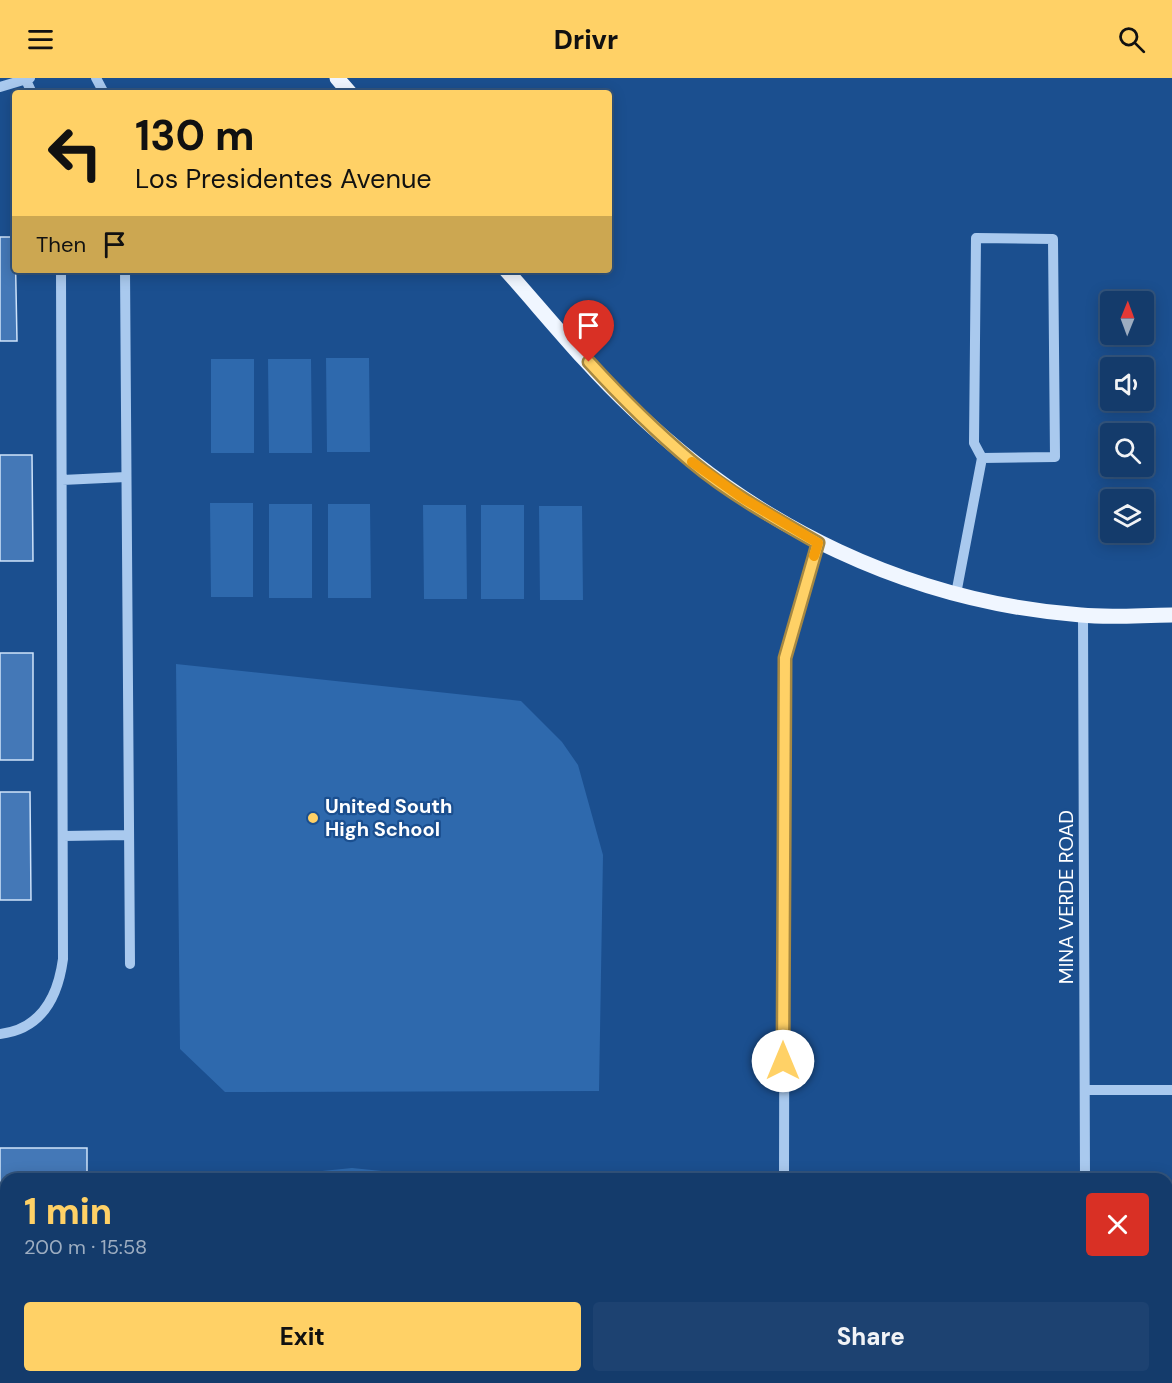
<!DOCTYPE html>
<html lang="en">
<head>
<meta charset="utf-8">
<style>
  :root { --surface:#143b6b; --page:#1d4271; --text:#f1f3f6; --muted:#9dadc1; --line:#33557e; --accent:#ffd166 }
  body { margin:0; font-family:"DM Sans",sans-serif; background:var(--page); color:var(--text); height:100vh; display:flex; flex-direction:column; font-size:22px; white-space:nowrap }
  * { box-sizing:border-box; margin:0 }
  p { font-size:20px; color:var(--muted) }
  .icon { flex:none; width:33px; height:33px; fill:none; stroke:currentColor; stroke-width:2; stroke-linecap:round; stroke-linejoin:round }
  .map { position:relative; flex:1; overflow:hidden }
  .drawer { position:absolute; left:0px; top:1095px; width:1173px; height:210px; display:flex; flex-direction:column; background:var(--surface); border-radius:18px 18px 0 0; box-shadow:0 3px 15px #0003,0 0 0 2px var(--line) }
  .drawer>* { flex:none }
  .hud { position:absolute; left:12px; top:12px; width:600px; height:183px; border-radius:6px; box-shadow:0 3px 15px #0003,0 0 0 2px var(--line); background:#ffd166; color:#111; overflow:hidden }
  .needle { width:39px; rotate:1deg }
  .controls { position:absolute; left:1100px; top:213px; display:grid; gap:12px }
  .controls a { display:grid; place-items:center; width:54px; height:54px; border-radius:6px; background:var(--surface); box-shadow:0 3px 15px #0003,0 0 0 2px var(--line); font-size:30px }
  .pin { position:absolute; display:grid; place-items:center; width:51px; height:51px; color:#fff; margin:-62px -26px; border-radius:50% 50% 50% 0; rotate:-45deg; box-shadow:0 0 6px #0007 }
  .pin .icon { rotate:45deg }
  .me { position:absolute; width:66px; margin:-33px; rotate:0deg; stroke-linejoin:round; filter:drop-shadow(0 0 4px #0008) }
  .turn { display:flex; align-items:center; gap:21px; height:126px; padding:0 24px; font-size:27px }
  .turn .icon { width:78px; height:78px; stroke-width:2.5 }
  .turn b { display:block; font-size:42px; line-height:51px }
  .then { display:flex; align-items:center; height:57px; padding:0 24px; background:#0003; gap:12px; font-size:22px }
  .round { display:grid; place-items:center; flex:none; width:63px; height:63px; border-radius:6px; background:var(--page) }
  .head { display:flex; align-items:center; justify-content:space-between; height:102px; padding:0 24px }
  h1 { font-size:36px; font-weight:800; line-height:45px; color:var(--accent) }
  .cta { display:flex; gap:12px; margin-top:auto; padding:12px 24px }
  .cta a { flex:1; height:69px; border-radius:6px; background:var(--accent); color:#111; font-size:24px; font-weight:800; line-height:69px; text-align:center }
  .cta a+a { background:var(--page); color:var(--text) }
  header { display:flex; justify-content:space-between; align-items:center; height:78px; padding:0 24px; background:var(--accent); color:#111; font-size:27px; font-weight:800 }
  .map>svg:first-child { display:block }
</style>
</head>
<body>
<header><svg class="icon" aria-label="menu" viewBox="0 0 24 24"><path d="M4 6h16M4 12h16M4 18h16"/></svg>Drivr<svg class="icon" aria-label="search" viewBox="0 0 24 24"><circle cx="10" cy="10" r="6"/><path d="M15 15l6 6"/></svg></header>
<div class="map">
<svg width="1172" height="1305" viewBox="0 0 1172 1305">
  <rect width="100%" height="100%" fill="#1b4f8f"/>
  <path fill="#2e69ad" d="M326,280h43l1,94h-43z
    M211,281h43v94h-43z
    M268,281h43l1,94h-43z
    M210,425h43v94h-42z
    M269,426h43v94h-43z
    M328,426h42l1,94h-43z
    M423,427h43l1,94h-43z
    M481,427h43v94h-43z
    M539,428h43l1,94h-43z
    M176,586l345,37 41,41 16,23 25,90 -4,236 -374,1 -45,-43z
    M352,1090l30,3 29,8h-116l27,-8z
    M255,1299h193l1,6h-193z"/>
  <path fill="#4478b7" stroke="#cfe3fa" stroke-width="1.5" d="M0,159h15l2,104h-17z
    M0,377h32l1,106h-33z
    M0,575h33v107h-33z
    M0,714h30l1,108h-31z
    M0,1070h87v31h-81v65h-6z
    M0,1175h6v50h-6z"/>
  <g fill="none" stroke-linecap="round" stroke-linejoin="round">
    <path stroke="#a9c9ee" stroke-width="10" d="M25,0l7,15
      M96,0l8,15
      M0,9l30,-9
      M125,192l5,694
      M62,402l64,-3
      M956,516l26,-136 73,-1 -2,-218 -77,-1 -2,205 8,15
      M1083,538l2,563
      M63,758l66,-1
      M0,956c42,-5 58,-38 63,-75l-2,-689
      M1085,1012h87
      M784,1101l1,-521 33,-115
      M784,1299v6
      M1085,1299v6"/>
    <path stroke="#f0f6ff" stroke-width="15" d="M337,0l13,15
      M506,192c41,46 81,96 126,138 123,119 278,194 449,207 30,3 61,0 91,0"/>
  </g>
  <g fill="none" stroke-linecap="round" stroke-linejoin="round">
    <defs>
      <path id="route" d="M589,284c32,35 65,68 102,99 38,32 83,57 127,82l-33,115 -2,403"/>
    </defs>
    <use href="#route" stroke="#a68842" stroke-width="15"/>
    <use href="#route" stroke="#ffd166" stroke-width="10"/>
    <path stroke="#f59e0b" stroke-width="10" d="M692,384l52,37 74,44 -4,13"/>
  </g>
  <circle fill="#ffd166" stroke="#1b4f8f" stroke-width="2" cx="313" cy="740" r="6"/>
  <g text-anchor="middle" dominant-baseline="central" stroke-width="4.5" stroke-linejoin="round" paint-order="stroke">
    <g font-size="20" font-weight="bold" fill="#fff" stroke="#1b4f8f" text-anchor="start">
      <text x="325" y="728">United South<tspan x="325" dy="23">High School</tspan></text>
    </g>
    <g font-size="20" fill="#fff" stroke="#1b4f8f">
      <text transform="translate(1066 819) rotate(-90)">MINA VERDE ROAD</text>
    </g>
  </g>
</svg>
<div class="controls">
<a><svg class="needle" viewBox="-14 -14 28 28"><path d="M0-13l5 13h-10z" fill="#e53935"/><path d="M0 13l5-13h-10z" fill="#9dadc1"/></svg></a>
<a><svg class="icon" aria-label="sound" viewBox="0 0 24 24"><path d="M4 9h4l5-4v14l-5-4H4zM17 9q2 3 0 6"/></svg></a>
<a><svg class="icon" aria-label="search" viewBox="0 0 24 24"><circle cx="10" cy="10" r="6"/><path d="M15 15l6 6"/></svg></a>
<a><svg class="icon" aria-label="layers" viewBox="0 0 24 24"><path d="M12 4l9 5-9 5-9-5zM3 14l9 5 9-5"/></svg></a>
</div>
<div class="pin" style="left:589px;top:284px;background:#d93025"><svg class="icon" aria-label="arrive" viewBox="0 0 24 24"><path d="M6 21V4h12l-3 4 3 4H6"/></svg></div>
<svg class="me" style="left:783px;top:983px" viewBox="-20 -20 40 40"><circle r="19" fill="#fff"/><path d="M0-13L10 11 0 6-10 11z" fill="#ffd166"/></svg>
<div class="hud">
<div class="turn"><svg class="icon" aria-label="left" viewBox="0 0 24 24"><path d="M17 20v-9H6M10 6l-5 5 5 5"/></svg><div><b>130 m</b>Los Presidentes Avenue</div></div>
<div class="then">Then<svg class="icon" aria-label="arrive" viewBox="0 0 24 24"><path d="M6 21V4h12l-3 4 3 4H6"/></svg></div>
</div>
<section class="drawer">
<div class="head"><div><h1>1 min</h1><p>200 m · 15:58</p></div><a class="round" style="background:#d93025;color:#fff"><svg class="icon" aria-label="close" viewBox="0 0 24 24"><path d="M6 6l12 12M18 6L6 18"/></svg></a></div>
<div class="cta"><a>Exit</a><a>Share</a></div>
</section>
</div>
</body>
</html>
